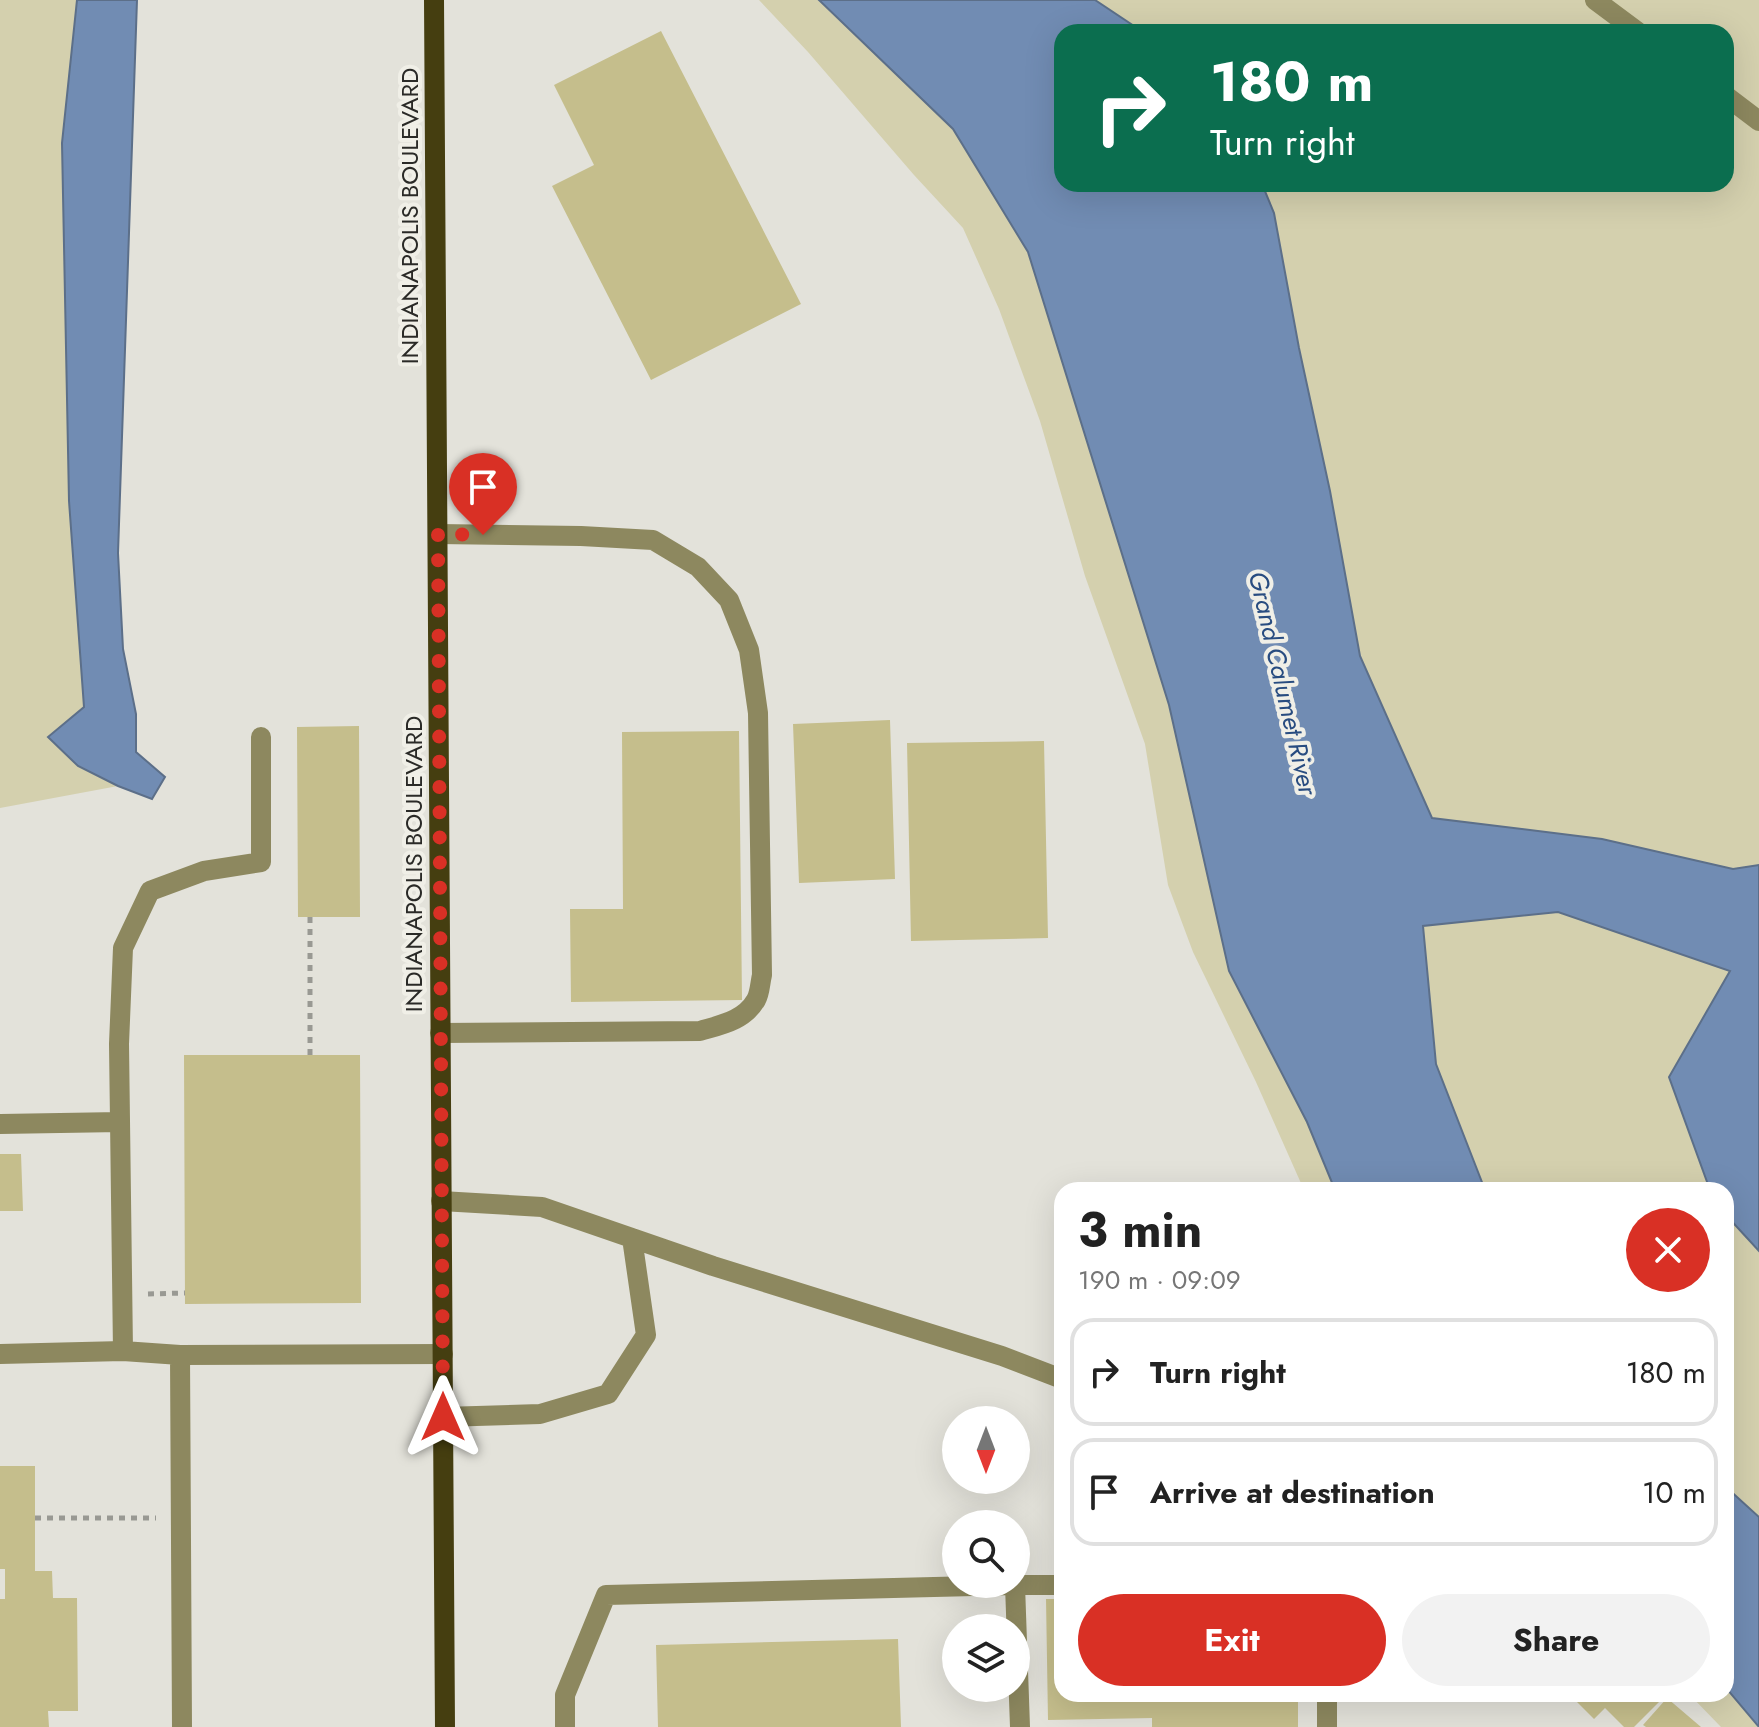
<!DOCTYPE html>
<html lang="en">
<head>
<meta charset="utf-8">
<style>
  :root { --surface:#fff; --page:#f2f2f2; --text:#222; --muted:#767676; --line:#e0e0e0; --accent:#d93025 }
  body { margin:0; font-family:Jost,sans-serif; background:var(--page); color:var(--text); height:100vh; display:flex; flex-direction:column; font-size:30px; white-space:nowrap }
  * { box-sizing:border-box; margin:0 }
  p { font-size:26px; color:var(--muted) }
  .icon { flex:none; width:44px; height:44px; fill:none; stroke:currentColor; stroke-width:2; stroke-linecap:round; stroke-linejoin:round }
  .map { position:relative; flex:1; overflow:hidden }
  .side { position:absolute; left:1054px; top:1182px; width:680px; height:520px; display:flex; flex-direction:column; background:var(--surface); border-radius:24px; box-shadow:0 8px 32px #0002 }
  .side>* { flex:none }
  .hud { position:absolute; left:1054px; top:24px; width:680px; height:168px; border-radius:24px; box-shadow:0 8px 32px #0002; background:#0b6e4f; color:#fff; overflow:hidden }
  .needle { width:52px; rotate:180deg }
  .buttons { position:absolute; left:942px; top:1406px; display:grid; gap:16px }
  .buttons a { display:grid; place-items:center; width:88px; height:88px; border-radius:50%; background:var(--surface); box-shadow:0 8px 32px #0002; font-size:40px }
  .pin { position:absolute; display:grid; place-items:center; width:68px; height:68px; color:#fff; margin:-82px -34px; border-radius:50% 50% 50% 0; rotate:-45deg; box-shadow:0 0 8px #0007 }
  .pin .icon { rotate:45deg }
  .me { position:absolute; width:88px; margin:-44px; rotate:0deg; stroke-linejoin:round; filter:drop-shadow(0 0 6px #0008) }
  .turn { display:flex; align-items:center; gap:28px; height:168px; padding:0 24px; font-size:36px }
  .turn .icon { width:104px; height:104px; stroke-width:2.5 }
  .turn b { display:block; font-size:56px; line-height:68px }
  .round { display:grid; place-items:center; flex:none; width:84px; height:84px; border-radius:42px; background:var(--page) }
  .headline { display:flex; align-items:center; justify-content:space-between; height:136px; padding:0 24px }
  h1 { font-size:48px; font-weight:700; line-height:60px }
  .cta { display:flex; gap:16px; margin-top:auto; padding:16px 24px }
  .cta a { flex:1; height:92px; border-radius:48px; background:var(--accent); color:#fff; font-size:32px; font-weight:700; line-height:92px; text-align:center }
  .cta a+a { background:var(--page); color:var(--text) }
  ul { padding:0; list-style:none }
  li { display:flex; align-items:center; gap:24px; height:108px; margin:0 16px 12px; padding:0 8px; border:4px solid var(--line); border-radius:24px }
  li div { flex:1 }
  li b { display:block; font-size:30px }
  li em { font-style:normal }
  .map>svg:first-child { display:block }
</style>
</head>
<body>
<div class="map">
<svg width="1759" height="1727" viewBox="0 0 1759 1727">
  <rect width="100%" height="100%" fill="#e3e2da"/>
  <path fill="#d4d0ae" d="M0,0h77l-15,143 7,358 15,206 -35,30 29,29 40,20 -118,22z
    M759,0h60l134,129 75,123 141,453 60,266 78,151 28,68h-31l-48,-108 -63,-130 -25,-67 -23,-141 -60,-168 -45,-155 -41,-112 -36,-81 -49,-53 -106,-123z
    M1095,0h664v877l-26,-8 -131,-29 -170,-22 -72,-162 -30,-165 -31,-143 -25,-135 -12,-29h464v-152h-583z
    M1558,912l172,59 -56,100 85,-64v510l-33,-30v-297h-241l-49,-126 -14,-138z
    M1726,1688l32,39h-37l-32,-33h37z"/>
  <path fill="#718cb3" stroke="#5c6f89" stroke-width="2" d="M77,0h60l-19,553 5,96 13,65v38l29,25 -13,22 -34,-13 -40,-20 -30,-29 36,-30 -15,-206 -7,-358z
    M819,0h276l48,32h-81v152h200l12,29 25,135 31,143 30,165 72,162 170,21 131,30 26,-4v386l-33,-36v-25h-16l-41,-113 61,-106 -172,-59 -135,14 13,138 49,126h-150l-28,-68 -78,-151 -60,-266 -141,-453 -75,-123z
    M1726,1487l33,30v210l-33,-39z"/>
  <path fill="#c5be8c" d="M661,31l140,273 -150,76 -99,-194 42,-21 -40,-80z
    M890,720l5,159 -96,4 -6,-159z
    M359,726l1,191h-62l-1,-190z
    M739,731l3,269 -171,2 -1,-93h53l-1,-177z
    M1044,741l4,197 -137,3 -4,-198z
    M184,1055h176l1,248 -176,1z
    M0,1154h21l2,57h-23z
    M0,1466h35v105h17l1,27h24l1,113h-30l1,16h-49v-128h5v-30h-5z
    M1046,1599h16v95h236v33h-146v-9l-104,2z
    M898,1639l3,88h-243l-2,-82z
    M1572,1694h95l-33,33h-10l-19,-19 -11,11 -24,-24z
    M1667,1698l34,29h-55l-3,-2z"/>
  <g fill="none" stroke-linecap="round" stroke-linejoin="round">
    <path stroke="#999993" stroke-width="5" stroke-dasharray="6 6" stroke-linecap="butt" d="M310,917v138
      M148,1294l37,-1
      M35,1518h121"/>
    <path stroke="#8d885f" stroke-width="20" d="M1595,0l43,32
      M1726,96l33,25
      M438,534l143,2 72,4 45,27 31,33 20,50 9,63 4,262c-2,8 -2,18 -6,25 -12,21 -36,25 -56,31l-260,2
      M0,1124l120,-2
      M441,1201l101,6 171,59 289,90 60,23
      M123,1351l-4,-307 4,-96 27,-57 54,-20 57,-9v-125
      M0,1354l123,-3 57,4 263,-1
      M180,1355l2,372
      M443,1417l97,-3 68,-20 38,-59 -14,-97
      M565,1727v-32l41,-100 409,-10
      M1020,1727l-5,-142h47
      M1327,1727v-33"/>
    <path stroke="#453e10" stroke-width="20" d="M434,0l11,1727"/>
  </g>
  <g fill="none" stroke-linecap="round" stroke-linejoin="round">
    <path stroke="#d93025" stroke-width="14" stroke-dasharray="0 25.2" d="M443,1417l-5,-883 45,1"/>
  </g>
  <g text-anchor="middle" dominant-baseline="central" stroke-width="8" stroke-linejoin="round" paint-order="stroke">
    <g font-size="24" fill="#2a2a27" stroke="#f0efe7">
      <text transform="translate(409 216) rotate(-90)">INDIANAPOLIS BOULEVARD</text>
      <text transform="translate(413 864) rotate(-90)">INDIANAPOLIS BOULEVARD</text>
    </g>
    <g font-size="26" font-style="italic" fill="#284c80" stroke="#f0efe7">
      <text transform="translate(1283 683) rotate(77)">Grand Calumet River</text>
    </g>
  </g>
</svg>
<div class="buttons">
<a><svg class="needle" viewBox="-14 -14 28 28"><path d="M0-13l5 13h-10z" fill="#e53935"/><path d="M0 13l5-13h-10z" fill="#767676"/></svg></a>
<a><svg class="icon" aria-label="search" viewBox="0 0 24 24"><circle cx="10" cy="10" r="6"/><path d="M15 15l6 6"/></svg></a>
<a><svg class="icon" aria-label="layers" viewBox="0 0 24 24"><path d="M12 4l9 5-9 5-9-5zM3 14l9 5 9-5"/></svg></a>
</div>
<div class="pin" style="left:483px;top:535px;background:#d93025"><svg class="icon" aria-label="arrive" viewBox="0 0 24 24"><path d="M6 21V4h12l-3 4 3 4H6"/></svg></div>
<svg class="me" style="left:443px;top:1417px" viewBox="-20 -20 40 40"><path d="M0-17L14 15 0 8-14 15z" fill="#d93025" stroke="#fff" stroke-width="4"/></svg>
<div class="hud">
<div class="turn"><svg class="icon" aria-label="right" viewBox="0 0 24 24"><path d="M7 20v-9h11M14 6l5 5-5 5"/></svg><div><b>180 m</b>Turn right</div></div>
</div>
<section class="side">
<div class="headline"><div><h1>3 min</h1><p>190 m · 09:09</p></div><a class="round" style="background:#d93025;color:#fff"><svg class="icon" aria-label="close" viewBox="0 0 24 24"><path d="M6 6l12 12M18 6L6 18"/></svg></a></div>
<ul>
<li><svg class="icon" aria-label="right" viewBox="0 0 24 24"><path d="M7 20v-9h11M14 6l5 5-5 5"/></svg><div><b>Turn right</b></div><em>180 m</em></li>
<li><svg class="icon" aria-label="arrive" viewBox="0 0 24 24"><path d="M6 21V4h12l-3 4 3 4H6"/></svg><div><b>Arrive at destination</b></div><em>10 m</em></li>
</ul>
<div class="cta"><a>Exit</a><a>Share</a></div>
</section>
</div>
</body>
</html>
